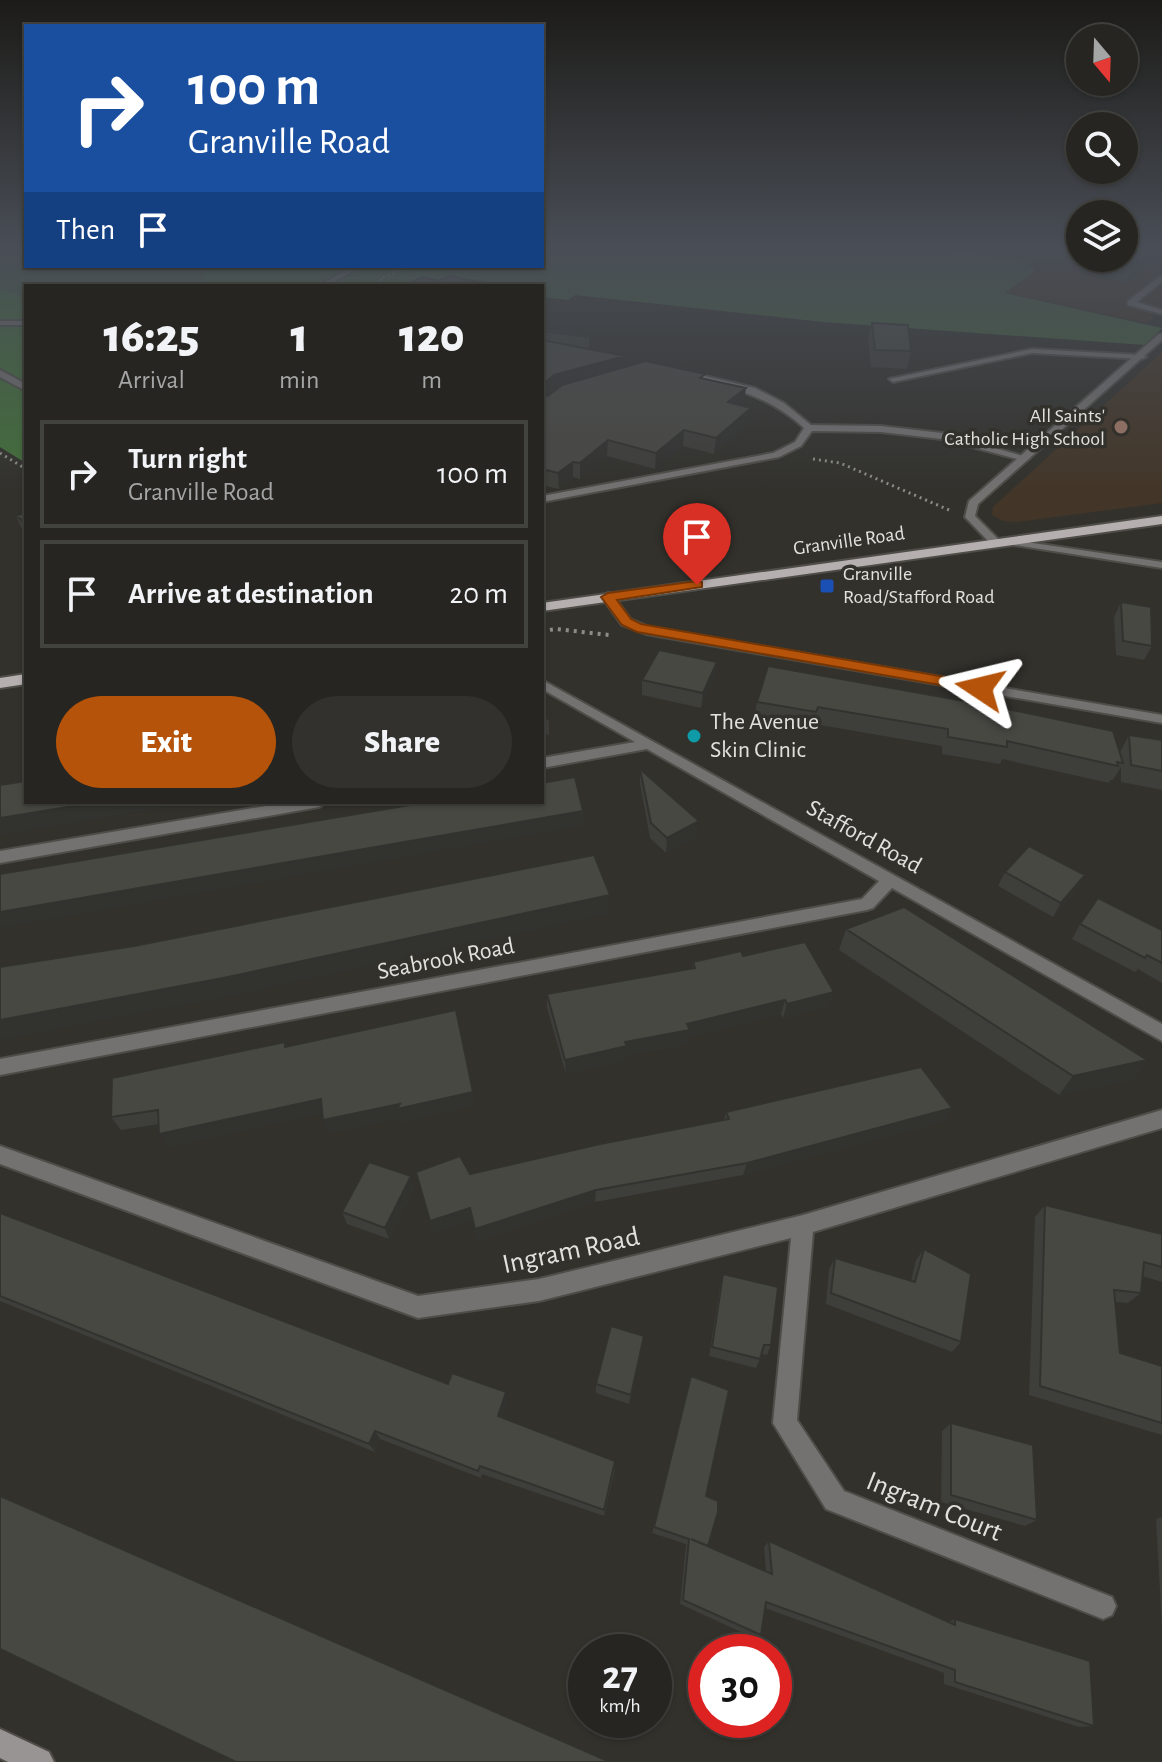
<!DOCTYPE html>
<html lang="en">
<head>
<meta charset="utf-8">
<style>
  :root { --surface:#262521; --page:#32312e; --text:#f1f3f6; --muted:#a4a5a5; --line:#42423f; --accent:#b45309 }
  body { margin:0; font-family:"Alegreya Sans",sans-serif; background:var(--page); color:var(--text); height:100vh; display:flex; flex-direction:column; font-size:30px; white-space:nowrap }
  * { box-sizing:border-box; margin:0 }
  p { font-size:26px; color:var(--muted) }
  .icon { flex:none; width:44px; height:44px; fill:none; stroke:currentColor; stroke-width:2; stroke-linecap:round; stroke-linejoin:round }
  .map { position:relative; flex:1; overflow:hidden }
  .side { position:absolute; left:24px; top:284px; width:520px; height:520px; display:flex; flex-direction:column; background:var(--surface); border-radius:0px; box-shadow:0 2px 6px #0004,0 0 0 2px var(--line) }
  .side>* { flex:none }
  .hud { position:absolute; left:24px; top:24px; width:520px; height:244px; border-radius:0px; box-shadow:0 2px 6px #0004,0 0 0 2px var(--line); background:#1a4fa0; color:#fff; overflow:hidden }
  .needle { width:52px; rotate:161deg }
  .fabs { position:absolute; left:1066px; top:24px; display:grid; gap:16px }
  .fabs a { display:grid; place-items:center; width:72px; height:72px; border-radius:50%; background:var(--surface); box-shadow:0 2px 6px #0004,0 0 0 2px var(--line); font-size:40px }
  .speed { position:absolute; left:568px; top:1634px; display:flex; gap:16px; font-size:40px; font-weight:700; text-align:center }
  .speed>* { display:grid; place-content:center; width:104px; height:104px; border-radius:50%; background:var(--surface); box-shadow:0 2px 6px #0004,0 0 0 2px var(--line); line-height:1 }
  .speed small { font-size:20px; font-weight:400 }
  .speed .limit { border:12px solid #d22; background:#fff; color:#111 }
  .pin { position:absolute; display:grid; place-items:center; width:68px; height:68px; color:#fff; margin:-82px -34px; border-radius:50% 50% 50% 0; rotate:-45deg; box-shadow:0 0 8px #0007 }
  .pin .icon { rotate:45deg }
  .me { position:absolute; width:88px; margin:-44px; rotate:280deg; stroke-linejoin:round; filter:drop-shadow(0 0 6px #0008) }
  .turn { display:flex; align-items:center; gap:28px; height:168px; padding:0 32px; font-size:36px }
  .turn .icon { width:104px; height:104px; stroke-width:2.5 }
  .turn b { display:block; font-size:56px; line-height:68px }
  .then { display:flex; align-items:center; height:76px; padding:0 32px; background:#0003; gap:16px; font-size:30px }
  .eta { display:flex; justify-content:space-evenly; align-items:center; height:136px; text-align:center }
  .eta b { font-size:48px; font-weight:800; line-height:56px }
  .action { display:flex; gap:16px; margin-top:auto; padding:16px 32px }
  .action a { flex:1; height:92px; border-radius:48px; background:var(--accent); color:#fff; font-size:32px; font-weight:800; line-height:92px; text-align:center }
  .action a+a { background:var(--page); color:var(--text) }
  ul { padding:0; list-style:none }
  li { display:flex; align-items:center; gap:24px; height:108px; margin:0 16px 12px; padding:0 16px; border:4px solid var(--line); border-radius:0px }
  li div { flex:1 }
  li b { display:block; font-size:30px }
  li em { font-style:normal }
  .map>svg:first-child { display:block }
</style>
</head>
<body>
<div class="map">
<svg width="1162" height="1762" viewBox="0 0 1162 1762">
  <rect width="100%" height="100%" fill="#32312c"/>
  <path fill="#433628" d="M927,247h153v11h44l38,-11v60l-11,6 3,4 -8,6 -257,-55z
    M1162,352v151l-145,19 -14,-1 -11,-6 1,-8z"/>
  <path fill="#45603f" d="M0,247h26v19h516v-19h398l88,16 7,8 -30,22 157,35 -17,17 -322,-23 -248,-27 -7,5 -26,-3v-11h-516v177l-26,-16z"/>
  <path fill="#436f3a" d="M207,266h256l-46,20h-215z
    M0,288l26,11v164l-26,-16z"/>
  <g fill="none" stroke-linecap="round" stroke-linejoin="round">
    <defs>
      <path id="service" d="M354,266h8l-35,20h-9z
        M1159,277h3v5l-25,20 25,8v4l-34,-9v-4z
        M0,321h26v4h-26z
        M1032,349l110,6 4,2 -4,2 -110,-6 -139,29 -4,-3z
        M0,370l26,14v7l-26,-14z
        M684,371l71,17 29,15 27,22 70,1 61,7 88,25 -5,3 -83,-22 -61,-7 -69,-1 -11,15 -22,11 -237,45v-6l231,-43 22,-11 9,-14c-36,-33 -76,-42 -123,-52l-1,-2z"/>
      <path id="minor" d="M1159,334h3v6l-184,164 -3,12 26,26 5,-3 156,23v6l-161,-25 -9,2 -27,-28 4,-16z
        M608,593l4,1 18,25 19,8 513,88v8l-516,-89 -24,-9 -20,-28z
        M542,680l620,344v17l-270,-153 -19,20 -6,2 -867,165v-16l862,-160 17,-18 -232,-132 -105,19v-10l93,-16 -93,-53z
        M289,802h37l-7,5 -319,56v-12z
        M1162,1110v18l-349,104 -16,188 47,71 268,106 4,9 -4,9 -9,4 -277,-110 -53,-86 18,-185 -252,63 -121,17 -418,-154v-18l418,150 121,-17 264,-64z"/>
      <path id="secondary" d="M0,1729l49,23 5,10h-46l-8,-4z"/>
      <path id="primary" d="M1162,516v8l-620,87v-8z
        M26,674v10l-26,4v-10z"/>
    </defs>
    <use href="#service" stroke="#4e4d48" stroke-width="4"/>
    <use href="#minor" stroke="#4e4d48" stroke-width="4"/>
    <use href="#secondary" stroke="#4e4d48" stroke-width="4"/>
    <use href="#primary" stroke="#4e4d48" stroke-width="4"/>
    <path stroke="#8d8c88" stroke-width="2" stroke-dasharray="2 3" stroke-linecap="butt" d="M381,286v-8l31,-12"/>
    <path stroke="#8d8c88" stroke-width="3" stroke-dasharray="2 4" stroke-linecap="butt" d="M0,453l26,16
      M813,459l27,4 109,47"/>
    <path stroke="#8d8c88" stroke-width="4" stroke-dasharray="3 5" stroke-linecap="butt" d="M542,631l14,-2 53,6"/>
    <use href="#service" fill="#747171" fill-rule="evenodd"/>
    <use href="#minor" fill="#747171" fill-rule="evenodd"/>
    <use href="#secondary" fill="#999494" fill-rule="evenodd"/>
    <use href="#primary" fill="#b6afaf" fill-rule="evenodd"/>
  </g>
  <path fill="#3e3e3a" d="M1162,247v10l-36,25 -45,-9 5,-15h38z
    M872,323l39,28 -4,18 -36,-2 -3,-27z
    M542,328l47,9v12l36,7 -1,11 80,12 40,24 -3,3 8,17 -35,31 -31,-8 -28,23 -48,-13 -27,23 -7,-2 -14,12 -17,-4z
    M26,512v20l-4,-2 -6,-14z
    M1121,602l31,44 -8,14 -28,-5 -2,-38z
    M717,662l-2,15 -14,31 -59,-13v-15z
    M768,666l352,89v-3l9,-17 33,5v50l-41,-8v-15l-8,13h-3l-1,3 -107,-24 -2,5 -58,-10v-8l-128,-22 -1,6 -59,-11 3,-17z
    M542,715l7,6v14l-7,-2z
    M640,769l57,67 -31,17 -16,-15 -10,-54z
    M1005,872l80,3 -9,15 -23,27 -55,-31z
    M1080,924l82,6v53l-24,-14 -3,3 -63,-33z
    M846,929l301,131 -16,20 -72,15 -220,-145z
    M743,956l91,36 -5,14 -46,12 -2,-4 -92,23 -1,7 -62,11v5l-60,14 -19,-66v-14l145,-25 1,-7z
    M287,1046l186,46 2,13 -74,17 -1,-4 -72,15 -5,-13 -1,-7 -154,34 -9,-23 -38,6 -10,-13z
    M952,1108l-7,13 -202,54 -148,27 -117,39 -6,-21 -39,13 -17,-61 54,2 254,-54 2,-8z
    M414,1188l-25,51 -42,-15 -5,-12z
    M1045,1205l117,29v48l-20,-6 -1,17 -13,10 -13,-1 5,51 42,13v69l-133,-40 6,-178z
    M0,1213l448,171 60,17 -6,16 113,52 -11,47 -122,-42 -1,4 -101,-39 -5,13 -375,-151z
    M924,1249l37,93 -9,10 -126,-48 3,-35 6,-11 76,23 5,-21z
    M723,1274l48,71 -4,10 -5,-1 -6,14 -47,-12 11,-71z
    M644,1336l-15,68 -33,-11v-9z
    M691,1376l15,120 12,16 -10,35 58,25 -2,-25 5,-6 179,81 7,-3 139,107 -15,1 -135,-43v-11l-179,-65 -4,27 -5,4 -76,-35 6,-60 -34,-11z
    M951,1423l86,97 -12,6 -84,-24 1,-71z
    M1162,1517v111l-6,-109z"/>
  <path fill="#32322f" d="M1159,247h3v10l-36,25 6,-16z
    M548,302v13l-6,5v-14z
    M625,356l-1,14 -70,20 -12,10v-15l12,-10z
    M746,388l-2,15 -18,15 2,-16z
    M751,408l-2,15 -35,31 2,-16z
    M684,430l-1,16 -28,23 1,-16z
    M608,440l-1,16 -27,23v-16z
    M573,462v15l-14,12 -1,-16z
    M717,662l-2,15 -14,31 2,-15z
    M98,802h101l-199,33v-17z
    M583,811v15l-583,102v-16z
    M699,821l-2,15 -31,17 1,-15z
    M1085,875l-9,15 -23,27 8,-14z
    M610,895l-1,19 -378,82 -231,44v-20z
    M834,992l-5,14 -46,12 4,-14z
    M785,1000l-4,14 -92,23 -1,7 -62,11v5l-60,14 -1,-14 122,-36z
    M1147,1060l-16,20 -72,15 14,-19z
    M473,1092l2,13 -74,17 -1,-4 -72,15 -5,-13 77,-16z
    M321,1099l5,13 -158,35 -9,-13z
    M952,1108l-7,13 -202,54 4,-12z
    M411,1176l3,12 -25,51 -4,-11z
    M596,1190l-1,12 -117,39 -3,-12z
    M470,1208l2,12 -39,13 -3,-12z
    M506,1392l2,9 -8,23 -2,-8z
    M375,1431l5,8 -5,13 -6,-8z"/>
  <path fill="#484843" stroke="#32322f" stroke-width="2" d="M1124,247h35l-27,19 -37,-8h29z
    M450,276l49,10h-96l20,-9 16,4z
    M872,323l36,2 3,26 -36,-1z
    M542,328l47,9 -47,-6z
    M542,340l83,16 -71,19 -12,10z
    M646,361l59,13 -5,4 46,10 -18,14 23,6 -35,30 -32,-8 -28,23 -48,-13 -28,23 -7,-1 -15,11 -16,-4v-74l6,1 14,-11z
    M26,512v11l-10,-7z
    M1121,602l30,5 1,39 -29,-5z
    M659,650l58,12 -14,31 -61,-13z
    M768,666l230,41 115,24 10,32 -6,-1 1,4 -111,-25v6l-59,-10v-8l-130,-22 -2,5 -59,-10z
    M1129,735l33,5v31l-31,-6z
    M640,769l59,52 -32,17 -16,-15z
    M575,777l8,34 -583,101v-38l428,-72h114v-19z
    M26,781v21h72l-98,16v-33z
    M1029,846l56,29 -24,28 -56,-31z
    M594,855l16,40 -387,83 -223,42v-53l134,-21z
    M1098,898l64,32v33l-15,-8 -2,3 -65,-34z
    M904,907l243,153 -74,16 -227,-147z
    M805,942l29,50 -47,12 -2,-4 -98,24 3,6 -65,12 2,4 -62,14 -18,-66 148,-26 -2,-6 48,-11 2,5z
    M456,1010l17,82 -76,17 3,-5 -77,16 -2,-21 -162,35 -1,-24 -47,7 1,-39 173,-36v5z
    M921,1067l31,41 -205,55 -151,27 -121,39 -5,-21 -40,13 -14,-49 44,-16 10,18 130,-30 129,-25 -3,-7z
    M369,1162l42,14 -26,52 -43,-16z
    M1045,1205l117,29v33l-18,-5 -3,31 -27,-3 6,63 42,13v57l-122,-37z
    M0,1213l448,171 4,-11 54,19 -8,24 117,45 -11,49 -124,-44 -2,5 -103,-40 -6,13 -369,-148z
    M924,1249l47,25 -10,68 -130,-49 4,-35 80,24z
    M723,1274l55,13 -7,58h-7l-4,14 -48,-12z
    M611,1326l33,10 -13,59 -35,-11z
    M691,1376l38,14 -23,106 12,5v11l-10,34 -17,-7 81,35 -3,-33 186,84v-6l135,42 4,65 -139,-44v-12l-189,-68 -5,33 -78,-35 6,-61 -35,-12z
    M951,1423l82,22 4,75 -86,-25z
    M0,1496l610,266h-374l-236,-113z"/>
  <linearGradient id="sky" x2="0" y2="1"><stop stop-color="#1c1b18"/><stop offset="0.5" stop-color="#494e56"/><stop offset="1" stop-color="#494e56" stop-opacity="0"/></linearGradient>
  <rect width="1162" height="493" fill="url(#sky)"/>
  <path fill="#b45309" stroke="#753606" stroke-width="2" d="M697,581l5,1v5l-85,13 14,19 10,5 339,59 7,5 -7,4 -343,-60 -15,-7 -21,-28 7,-4z"/>
  <circle fill="#8d6e63" stroke="#32312c" stroke-width="3" cx="1121" cy="427" r="8"/>
  <rect fill="#1a4fb4" stroke="#32312c" stroke-width="3" x="819" y="578" width="16" height="16" rx="4"/>
  <circle fill="#0f9aa8" stroke="#32312c" stroke-width="3" cx="694" cy="736" r="8"/>
  <g text-anchor="middle" dominant-baseline="central" stroke-width="7" stroke-linejoin="round" paint-order="stroke">
    <g font-size="20" fill="#e1e1de" stroke="#32312c" text-anchor="end">
      <text x="1105" y="416">All Saints'<tspan x="1105" dy="23">Catholic High School</tspan></text>
      <text x="843" y="574" text-anchor="start">Granville<tspan x="843" dy="23">Road/Stafford Road</tspan></text>
    </g>
    <g font-size="20" fill="#e1e1de" stroke="#32312c">
      <text transform="translate(849 541) rotate(-8)">Granville Road</text>
    </g>
    <g font-size="24" fill="#e1e1de" stroke="#32312c" text-anchor="start">
      <text x="710" y="722">The Avenue<tspan x="710" dy="28">Skin Clinic</tspan></text>
    </g>
    <g font-size="24" fill="#e1e1de" stroke="#32312c">
      <text transform="translate(864 837) rotate(29)">Stafford Road</text>
      <text transform="translate(446 959) rotate(-11)">Seabrook Road</text>
    </g>
    <g font-size="28" fill="#e1e1de" stroke="#32312c">
      <text transform="translate(571 1251) rotate(-12)">Ingram Road</text>
      <text transform="translate(934 1507) rotate(22)">Ingram Court</text>
    </g>
  </g>
</svg>
<div class="fabs">
<a><svg class="needle" viewBox="-14 -14 28 28"><path d="M0-13l5 13h-10z" fill="#e53935"/><path d="M0 13l5-13h-10z" fill="#a4a5a5"/></svg></a>
<a><svg class="icon" aria-label="search" viewBox="0 0 24 24"><circle cx="10" cy="10" r="6"/><path d="M15 15l6 6"/></svg></a>
<a><svg class="icon" aria-label="layers" viewBox="0 0 24 24"><path d="M12 4l9 5-9 5-9-5zM3 14l9 5 9-5"/></svg></a>
</div>
<div class="speed"><div>27<small>km/h</small></div><div class="limit">30</div></div>
<div class="pin" style="left:697px;top:585px;background:#d93025"><svg class="icon" aria-label="arrive" viewBox="0 0 24 24"><path d="M6 21V4h12l-3 4 3 4H6"/></svg></div>
<svg class="me" style="left:980px;top:688px" viewBox="-20 -20 40 40"><path d="M0-17L14 15 0 8-14 15z" fill="#b45309" stroke="#fff" stroke-width="4"/></svg>
<div class="hud">
<div class="turn"><svg class="icon" aria-label="right" viewBox="0 0 24 24"><path d="M7 20v-9h11M14 6l5 5-5 5"/></svg><div><b>100 m</b>Granville Road</div></div>
<div class="then">Then<svg class="icon" aria-label="arrive" viewBox="0 0 24 24"><path d="M6 21V4h12l-3 4 3 4H6"/></svg></div>
</div>
<section class="side">
<div class="eta">
<div><b>16:25</b><p>Arrival</p></div>
<div><b>1</b><p>min</p></div>
<div><b>120</b><p>m</p></div>
</div>
<ul>
<li><svg class="icon" aria-label="right" viewBox="0 0 24 24"><path d="M7 20v-9h11M14 6l5 5-5 5"/></svg><div><b>Turn right</b><p>Granville Road</p></div><em>100 m</em></li>
<li><svg class="icon" aria-label="arrive" viewBox="0 0 24 24"><path d="M6 21V4h12l-3 4 3 4H6"/></svg><div><b>Arrive at destination</b></div><em>20 m</em></li>
</ul>
<div class="action"><a>Exit</a><a>Share</a></div>
</section>
</div>
</body>
</html>
